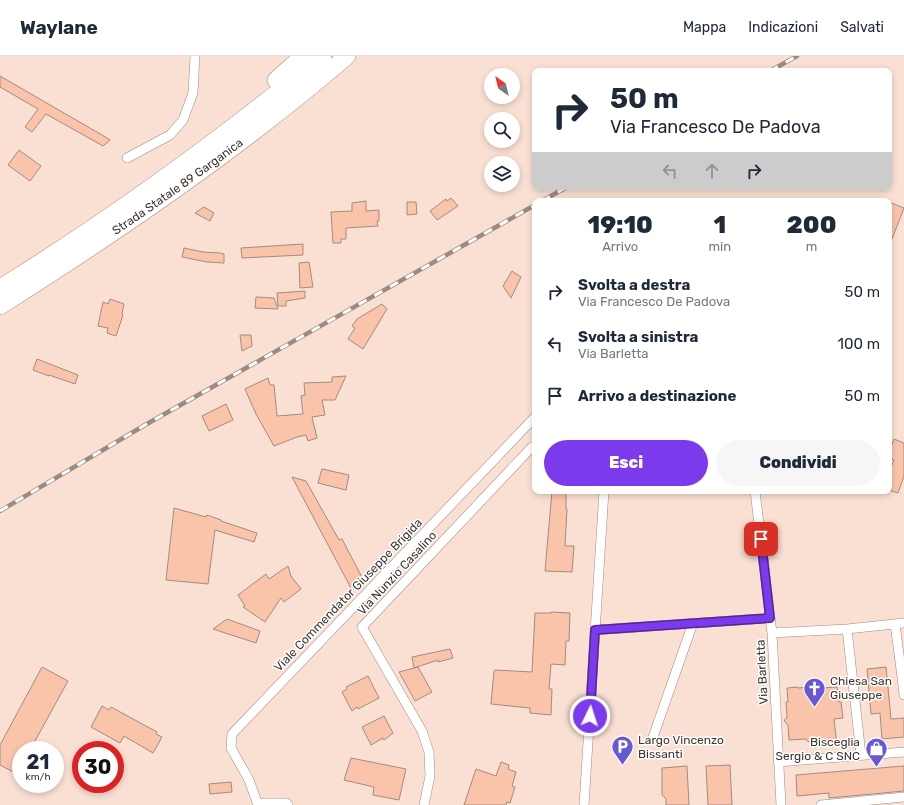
<!DOCTYPE html>
<html lang="it">
<head>
<meta charset="utf-8">
<style>
  :root { --surface:#fff; --page:#f6f6f7; --text:#1f2937; --muted:#747a83; --line:#e0e1e3; --accent:#7c3aed }
  body { margin:0; font-family:Rubik,sans-serif; background:var(--page); color:var(--text); height:100vh; display:flex; flex-direction:column; font-size:15px; white-space:nowrap }
  * { box-sizing:border-box; margin:0 }
  p { font-size:13px; color:var(--muted) }
  .icon { flex:none; width:22px; height:22px; fill:none; stroke:currentColor; stroke-width:2; stroke-linecap:round; stroke-linejoin:round }
  .map { position:relative; flex:1; overflow:hidden }
  .sheet { position:absolute; left:532px; top:142px; width:360px; height:296px; display:flex; flex-direction:column; background:var(--surface); border-radius:8px; box-shadow:0 2px 6px #0003 }
  .sheet>* { flex:none }
  .top-card { position:absolute; left:532px; top:12px; width:360px; height:122px; border-radius:8px; box-shadow:0 2px 6px #0003; background:#fff; color:var(--text); overflow:hidden }
  .needle { width:26px; rotate:326deg }
  .fabs { position:absolute; left:484px; top:12px; display:grid; gap:8px }
  .fabs a { display:grid; place-items:center; width:36px; height:36px; border-radius:50%; background:var(--surface); box-shadow:0 2px 6px #0003; font-size:20px }
  .speed { position:absolute; left:12px; top:685px; display:flex; gap:8px; font-size:20px; font-weight:700; text-align:center }
  .speed>* { display:grid; place-content:center; width:52px; height:52px; border-radius:50%; background:var(--surface); box-shadow:0 2px 6px #0003; line-height:1 }
  .speed small { font-size:10px; font-weight:400 }
  .speed .limit { border:6px solid #d22; background:#fff; color:#111 }
  .pin { position:absolute; display:grid; place-items:center; width:34px; height:34px; color:#fff; margin:-17px; border-radius:8px; box-shadow:0 2px 6px #0006 }
  .me { position:absolute; width:44px; margin:-22px; rotate:4deg; stroke-linejoin:round; filter:drop-shadow(0 0 3px #0008) }
  .turn { display:flex; align-items:center; gap:14px; height:84px; padding:0 12px; font-size:18px }
  .turn .icon { width:52px; height:52px; stroke-width:2.5 }
  .turn b { display:block; font-size:28px; line-height:34px }
  .lanes { display:flex; align-items:center; height:38px; padding:0 12px; background:#0003; justify-content:center; gap:20px; direction:ltr }
  .lanes .off { opacity:.35 }
  .eta { display:flex; justify-content:space-evenly; align-items:center; height:68px; text-align:center }
  .eta b { font-size:24px; font-weight:800; line-height:28px }
  .primary-button { display:flex; gap:8px; margin-top:auto; padding:8px 12px }
  .primary-button a { flex:1; height:46px; border-radius:24px; background:var(--accent); color:#fff; font-size:16px; font-weight:800; line-height:46px; text-align:center }
  .primary-button a+a { background:var(--page); color:var(--text) }
  ul { padding:0; list-style:none }
  li { display:flex; align-items:center; gap:12px; height:52px; padding:0 12px }
  li div { flex:1 }
  li b { display:block; font-size:15px }
  li em { font-style:normal }
  header { display:flex; align-items:center; gap:24px; box-sizing:border-box; height:56px; padding:0 20px; background:var(--surface); border-bottom:1px solid var(--line) }
  header strong { font-size:19px }
  nav { display:flex; gap:22px; margin-inline-start:auto; font-size:14px }
  .map>svg:first-child { display:block }
</style>
</head>
<body>
<header>
<strong>Waylane</strong>
<nav><a>Mappa</a><a>Indicazioni</a><a>Salvati</a></nav>
</header>
<div class="map">
<svg width="904" height="749" viewBox="0 0 904 749">
  <rect width="100%" height="100%" fill="#fae0d3"/>
  <path fill="#fac4aa" stroke="#a38b80" d="M0,20l102,59 8,5 -7,6 -57,-32 -14,18 -7,-5 13,-18 -38,-22z
    M19,94l22,16 -11,15 -22,-16z
    M451,142l7,8 -21,14 -7,-9 16,-12 1,2z
    M366,145v10l13,-1v11h-2l1,5 -32,2v11h-5v4h-8l-2,-31 21,-1v-8z
    M407,146h9l1,12 -10,1z
    M889,146l15,6 -14,36h-1z
    M204,151l10,6 -4,8 -15,-8z
    M303,188v11l-61,3 -1,-10z
    M184,192l19,4 17,1 4,1v9l-17,-1 -25,-5z
    M309,206l4,25 -13,1 -1,-25z
    M512,215l9,6 -10,21 -8,-12z
    M305,235v7l-19,3v5h-8l-1,-13z
    M256,241l18,1 4,11 -23,-1z
    M110,243l14,5 -2,10 1,1 -7,21 -9,-3 1,-5 -10,-2 5,-24 5,2z
    M382,248l5,5 -24,40 -15,-10 7,-11 -3,-2 5,-7z
    M240,279h11l1,11 -10,5z
    M37,303l41,16 -3,9 -26,-9v1l-16,-6z
    M346,320l-11,24h-13l3,15 -13,2 5,21 -9,3 -2,-6 -9,2 -23,9 -18,-32 -11,-25 23,-11 2,7h4l3,31 26,-2 -2,-18 4,-1 -1,-12 28,-1v-5z
    M226,348l7,16 -24,11 -7,-15z
    M894,383l10,4v33l-6,17 -9,-3v-18l5,-12 -5,-2v-6z
    M322,413l27,6 -3,15 -28,-7z
    M292,421l14,4 33,59 3,-1 23,44 -13,7z
    M552,435h14v18h1l-2,37h9l-2,26 -27,-1z
    M174,452l32,9 1,-2 14,5v1l36,12 -3,9 -39,-12 -7,54 -42,-4z
    M288,510l3,10 10,13 -17,13 -3,-4 -16,24 -22,-15 2,-1 -7,-11 28,-21 3,5z
    M551,556l19,1 -1,28h-3l-1,24 -14,-1 -2,25h3l-1,26 -21,-2v-5l-39,-4 3,-33 1,-1 37,2 3,-59h16z
    M227,563l33,12 -4,12 -43,-14z
    M450,593l3,9 -15,4v-2l-24,8 -2,-11z
    M42,611l26,14 -38,69h-9v17l-4,7 -17,-9v-20z
    M418,611l14,25 -17,9 -16,-29z
    M886,611l5,52 13,-1v19l-22,2 -2,-26 -9,1 -4,-45z
    M368,620l11,22 -21,11 -1,-2 -5,4 -10,-19 5,-3 -1,-2z
    M821,630v2l16,-1 2,15h2l2,16 -9,1 3,25 -8,1 -9,-7 -8,1 -3,3 -4,-3 -16,1 -1,-15 -4,-4 3,-4 -1,-15h2l-1,-14 11,-1v1z
    M102,650l7,4 2,-3 46,25 -1,2 6,3 -9,16 -29,-17 -4,7 -29,-16z
    M384,660l9,17 -9,7 -1,-2 -12,7 -9,-18z
    M351,702l55,11 -7,31 -26,-5 1,-8 -30,-7z
    M501,706l8,3 -1,4 8,3 -4,14 3,1 -5,16 -3,-1 -1,3h-42l12,-36 20,7z
    M730,709l2,40h-24l-2,-39z
    M687,710l2,39h-23v-6l-4,-4v-27z
    M904,710v25l-75,7v-5l-32,3 -1,-21z
    M231,726l1,10 -22,2 -1,-10z"/>
  <g fill="none" stroke-linecap="round" stroke-linejoin="round">
    <defs>
      <path id="street" d="M127,102l43,-23 13,-15 10,-27 2,-37
        M755,435l17,142 9,172
        M895,568l7,53
        M847,573l14,126
        M595,574l175,-12
        M772,577l75,-4 57,-6
        M904,621h-2l2,18
        M652,684l41,-117
        M778,706l126,-10
        M258,749l-9,-25 -18,-32 1,-14 303,-317
        M424,749l6,-29 -1,-24 -7,-21 -60,-104 170,-180 3,1
        M584,749l20,-314
        M821,749l83,-8"/>
      <path id="secondary" d="M263,749h23"/>
      <g id="highway">
        <path d="M276,24l27,-24"/>
        <path d="M0,232c113,-70 220,-148 323,-232"/>
        <path id="s1" d="M0,250c120,-76 239,-157 347,-250"/>
      </g>
    </defs>
    <use href="#street" stroke="#a38b80" stroke-width="10"/>
    <use href="#secondary" stroke="#a38b80" stroke-width="14"/>
    <use href="#highway" stroke="#a38b80" stroke-width="18"/>
    <use href="#street" stroke="#fff" stroke-width="9"/>
    <use href="#secondary" stroke="#fff" stroke-width="13"/>
    <use href="#highway" stroke="#fff" stroke-width="17"/>
    <defs>
      <path id="rail" d="M770,15l27,-15
        M542,145l25,-14
        M0,455l145,-86 390,-220"/>
    </defs>
    <use href="#rail" stroke="#9d8b82" stroke-width="4.5"/>
    <use href="#rail" stroke="#fff" stroke-width="3" stroke-dasharray="9" stroke-linecap="butt"/>
  </g>
  <g fill="none" stroke-linecap="round" stroke-linejoin="round">
    <defs>
      <path id="route" d="M590,660l5,-86 175,-12 -9,-79"/>
    </defs>
    <use href="#route" stroke="#51269a" stroke-width="10"/>
    <use href="#route" stroke="#7c3aed" stroke-width="7"/>
  </g>
  <defs>
    <symbol id="church-pin" viewBox="-11 -11 22 30"><path d="M0 17L-7.5 6A9.5 9.5 0 1 1 7.5 6Z" fill="#6659d3" stroke="#fff"/><path d="M-1.2-6h2.4v3.5h3.3v2.4h-3.3V6h-2.4V-.1h-3.3v-2.4h3.3Z" fill="#fff"/></symbol>
    <symbol id="parking-pin" viewBox="-11 -11 22 30"><path d="M0 17L-7.5 6A9.5 9.5 0 1 1 7.5 6Z" fill="#6659d3" stroke="#fff"/><path d="M-3.5-5.5H1a3.5 3.5 0 0 1 0 7H-1V5.5H-3.5ZM-1-3.4V-.6H.8a1.4 1.4 0 0 0 0-2.8Z" fill="#fff"/></symbol>
    <symbol id="shop-pin" viewBox="-11 -11 22 30"><path d="M0 17L-7.5 6A9.5 9.5 0 1 1 7.5 6Z" fill="#6659d3" stroke="#fff"/><path d="M-5-2.5h2.3a2.7 3.5 0 0 1 5.4 0H5L5.5 6h-11ZM-1.5-2.5h3a1.5 2.3 0 0 0-3 0Z" fill="#fff"/></symbol>
  </defs>
  <g fill-rule="evenodd">
    <use href="#church-pin" x="802" y="620" width="25" height="34"/>
    <use href="#parking-pin" x="610" y="678" width="25" height="34"/>
    <use href="#shop-pin" x="864" y="680" width="25" height="34"/>
  </g>
  <g text-anchor="middle" dominant-baseline="central" stroke-width="3" stroke-linejoin="round" paint-order="stroke">
    <g font-size="12" fill="#3f3530" stroke="#fff">
      <text stroke="none"><textPath href="#s1" startOffset="214">Strada Statale 89 Garganica</textPath></text>
      <text transform="translate(397 517) rotate(-47)">Via Nunzio Casalino</text>
      <text transform="translate(348 539) rotate(-46)">Viale Commendator Giuseppe Brigida</text>
      <text transform="translate(762 616) rotate(-93)">Via Barletta</text>
    </g>
    <g font-size="12" fill="#3f3530" stroke="#fff" text-anchor="start">
      <text x="830" y="625">Chiesa San<tspan x="830" dy="14">Giuseppe</tspan></text>
      <text x="638" y="684">Largo Vincenzo<tspan x="638" dy="14">Bissanti</tspan></text>
      <text x="860" y="686" text-anchor="end">Bisceglia<tspan x="860" dy="14">Sergio &amp; C SNC</tspan></text>
    </g>
  </g>
</svg>
<div class="fabs">
<a><svg class="needle" viewBox="-14 -14 28 28"><path d="M0-13l5 13h-10z" fill="#e53935"/><path d="M0 13l5-13h-10z" fill="#747a83"/></svg></a>
<a><svg class="icon" aria-label="search" viewBox="0 0 24 24"><circle cx="10" cy="10" r="6"/><path d="M15 15l6 6"/></svg></a>
<a><svg class="icon" aria-label="layers" viewBox="0 0 24 24"><path d="M12 4l9 5-9 5-9-5zM3 14l9 5 9-5"/></svg></a>
</div>
<div class="speed"><div>21<small>km/h</small></div><div class="limit">30</div></div>
<div class="pin" style="left:761px;top:483px;background:#d93025"><svg class="icon" aria-label="arrive" viewBox="0 0 24 24"><path d="M6 21V4h12l-3 4 3 4H6"/></svg></div>
<svg class="me" style="left:590px;top:660px" viewBox="-20 -20 40 40"><circle r="17" fill="#7c3aed" stroke="#fff" stroke-width="3"/><path d="M0-11L8 9 0 5-8 9z" fill="#fff"/></svg>
<div class="top-card">
<div class="turn"><svg class="icon" aria-label="right" viewBox="0 0 24 24"><path d="M7 20v-9h11M14 6l5 5-5 5"/></svg><div><b>50 m</b>Via Francesco De Padova</div></div>
<div class="lanes"><svg class="icon off" aria-label="left" viewBox="0 0 24 24"><path d="M17 20v-9H6M10 6l-5 5 5 5"/></svg><svg class="icon off" aria-label="ahead" viewBox="0 0 24 24"><path d="M12 20V5M6 11l6-6 6 6"/></svg><svg class="icon" aria-label="right" viewBox="0 0 24 24"><path d="M7 20v-9h11M14 6l5 5-5 5"/></svg></div>
</div>
<section class="sheet">
<div class="eta">
<div><b>19:10</b><p>Arrivo</p></div>
<div><b>1</b><p>min</p></div>
<div><b>200</b><p>m</p></div>
</div>
<ul>
<li><svg class="icon" aria-label="right" viewBox="0 0 24 24"><path d="M7 20v-9h11M14 6l5 5-5 5"/></svg><div><b>Svolta a destra</b><p>Via Francesco De Padova</p></div><em>50 m</em></li>
<li><svg class="icon" aria-label="left" viewBox="0 0 24 24"><path d="M17 20v-9H6M10 6l-5 5 5 5"/></svg><div><b>Svolta a sinistra</b><p>Via Barletta</p></div><em>100 m</em></li>
<li><svg class="icon" aria-label="arrive" viewBox="0 0 24 24"><path d="M6 21V4h12l-3 4 3 4H6"/></svg><div><b>Arrivo a destinazione</b></div><em>50 m</em></li>
</ul>
<div class="primary-button"><a>Esci</a><a>Condividi</a></div>
</section>
</div>
</body>
</html>
